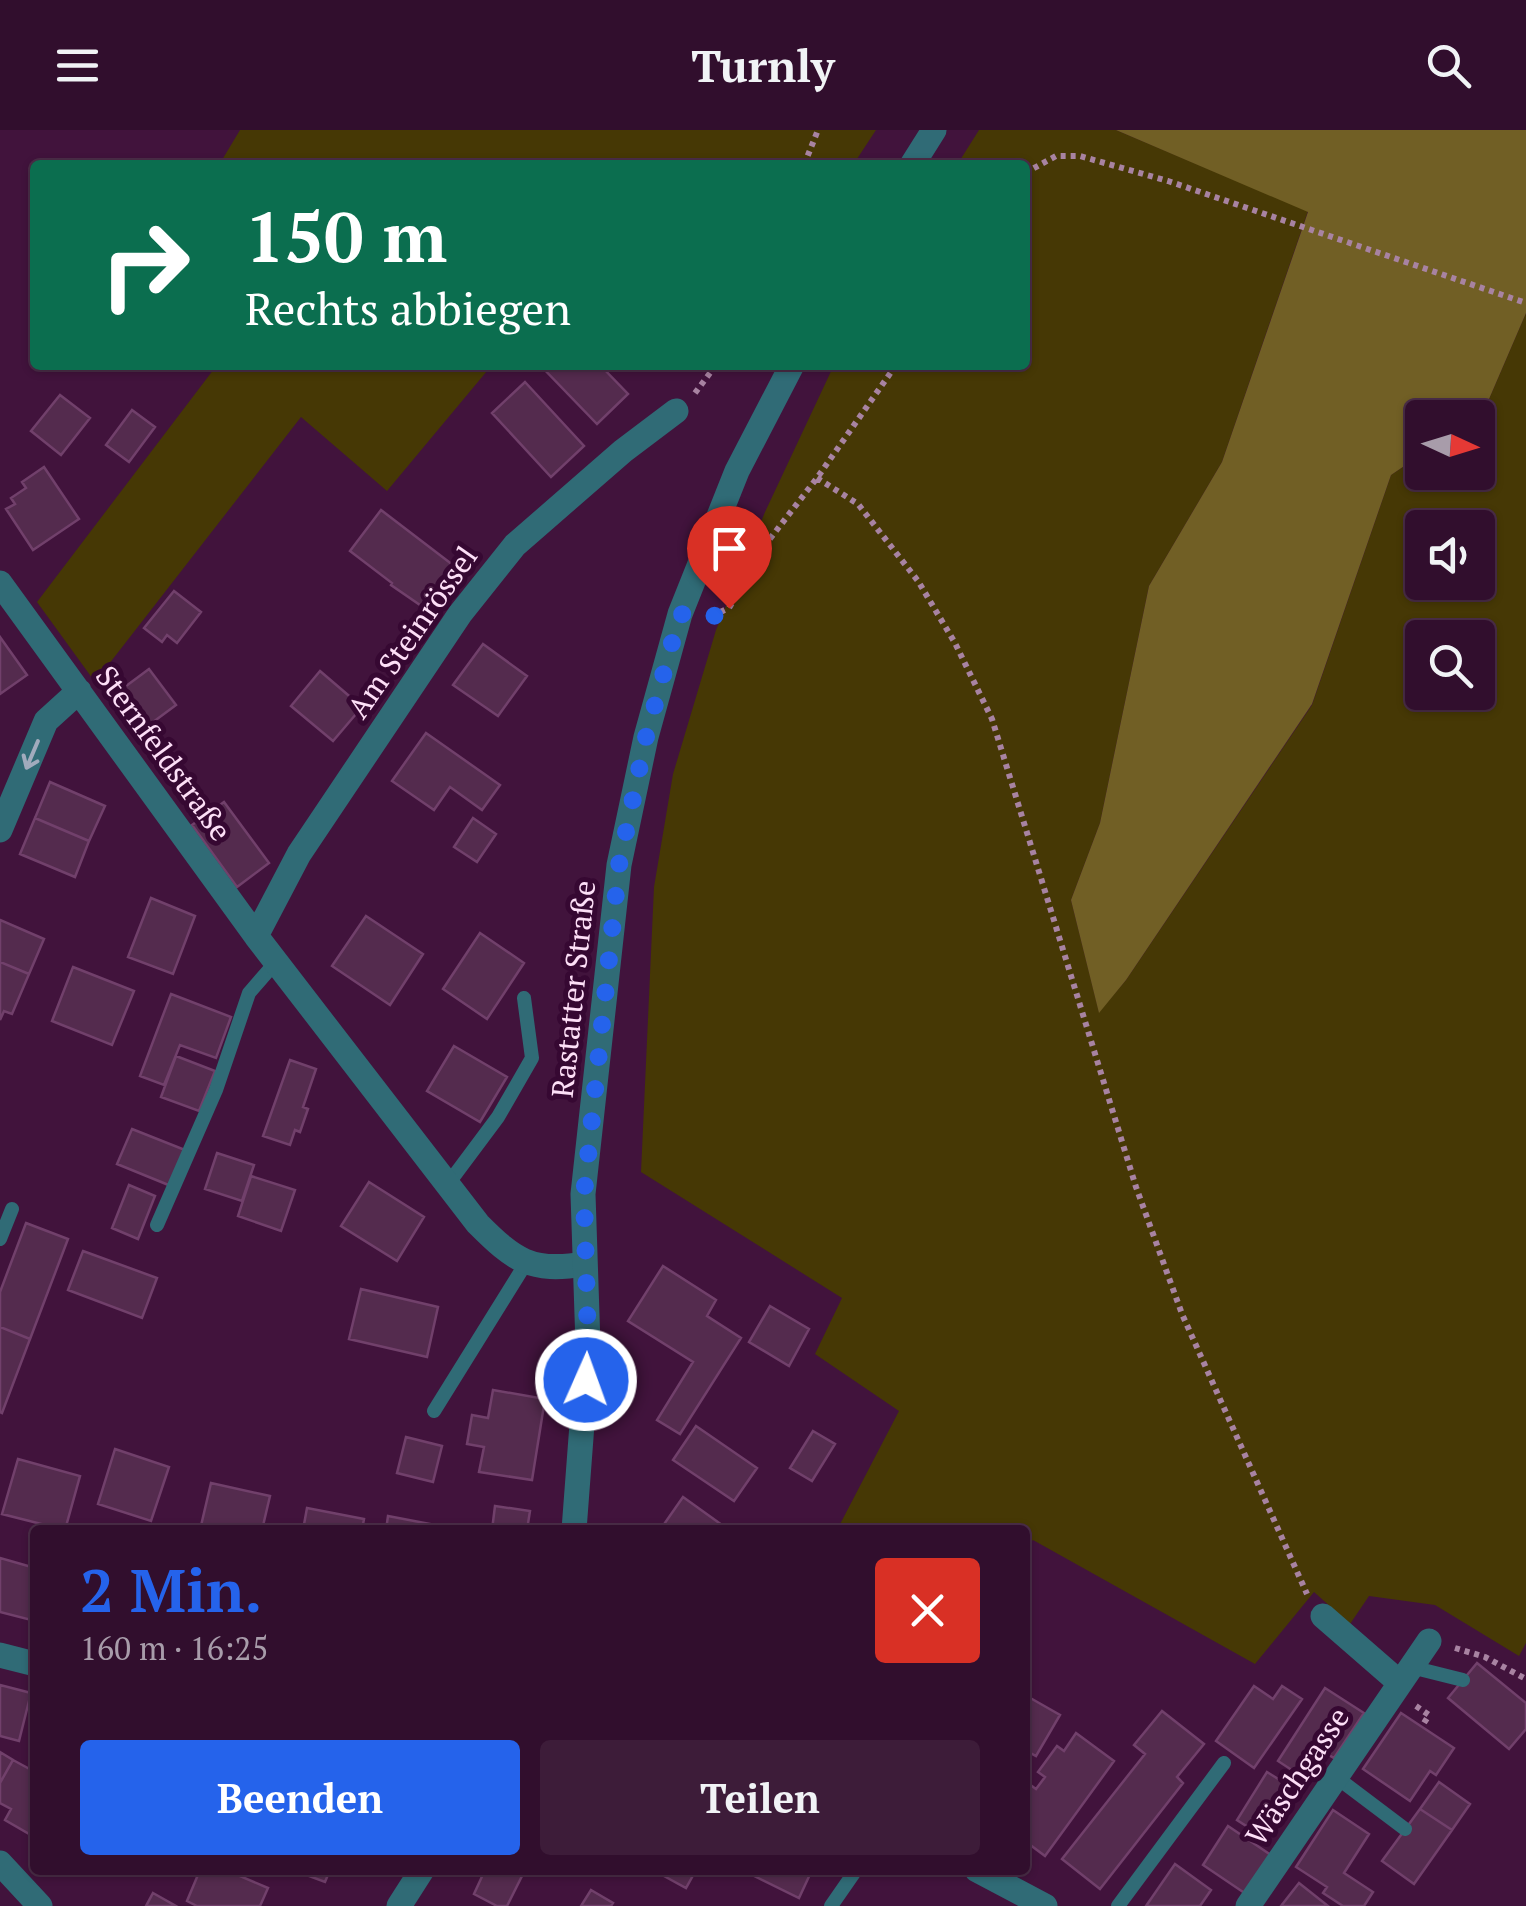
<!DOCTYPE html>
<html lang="de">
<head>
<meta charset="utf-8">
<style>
  :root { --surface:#310e2d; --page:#3d1c39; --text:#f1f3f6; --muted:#a89caa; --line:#4c2e49; --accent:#2563eb }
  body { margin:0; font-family:"PT Serif",serif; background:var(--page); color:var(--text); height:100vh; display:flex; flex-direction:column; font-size:38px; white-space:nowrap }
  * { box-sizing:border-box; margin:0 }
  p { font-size:32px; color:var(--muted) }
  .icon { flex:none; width:55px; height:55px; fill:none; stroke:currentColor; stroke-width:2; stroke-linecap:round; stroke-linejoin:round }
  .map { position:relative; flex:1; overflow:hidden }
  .sheet { position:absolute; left:30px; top:1395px; width:1000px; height:350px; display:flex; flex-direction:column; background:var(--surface); border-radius:10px; box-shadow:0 2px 8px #0004,0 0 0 2px var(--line) }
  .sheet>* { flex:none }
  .top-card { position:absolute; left:30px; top:30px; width:1000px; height:210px; border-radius:10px; box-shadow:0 2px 8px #0004,0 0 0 2px var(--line); background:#0b6e4f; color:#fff; overflow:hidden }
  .needle { width:65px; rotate:94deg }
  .controls { position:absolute; left:1405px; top:270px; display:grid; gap:20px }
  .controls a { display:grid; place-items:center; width:90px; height:90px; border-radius:10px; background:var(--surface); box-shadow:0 2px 8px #0004,0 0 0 2px var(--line); font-size:50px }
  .pin { position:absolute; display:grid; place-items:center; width:85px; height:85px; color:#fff; margin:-102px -42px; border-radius:50% 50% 50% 0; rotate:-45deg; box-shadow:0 0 10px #0007 }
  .pin .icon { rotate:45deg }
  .me { position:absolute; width:110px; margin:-55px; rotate:2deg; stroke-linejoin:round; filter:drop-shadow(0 0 8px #0008) }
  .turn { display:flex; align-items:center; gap:35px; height:210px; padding:0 50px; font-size:45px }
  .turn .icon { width:130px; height:130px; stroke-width:2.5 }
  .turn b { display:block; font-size:70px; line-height:85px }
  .round { display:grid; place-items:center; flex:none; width:105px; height:105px; border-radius:10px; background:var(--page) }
  .overview { display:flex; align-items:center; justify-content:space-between; height:170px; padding:0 50px }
  h1 { font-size:60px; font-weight:700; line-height:75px; color:var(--accent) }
  .cta { display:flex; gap:20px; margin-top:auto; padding:20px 50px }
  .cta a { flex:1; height:115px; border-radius:10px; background:var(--accent); color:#fff; font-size:40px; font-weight:700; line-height:115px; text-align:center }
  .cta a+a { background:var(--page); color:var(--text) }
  header { display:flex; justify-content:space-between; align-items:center; height:130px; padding:0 50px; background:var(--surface); font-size:45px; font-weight:700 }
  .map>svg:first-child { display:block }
</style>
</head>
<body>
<header><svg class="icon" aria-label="menu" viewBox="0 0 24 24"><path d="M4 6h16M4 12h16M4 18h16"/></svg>Turnly<svg class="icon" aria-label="search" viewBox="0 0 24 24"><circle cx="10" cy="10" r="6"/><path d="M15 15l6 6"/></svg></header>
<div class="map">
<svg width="1526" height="1776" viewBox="0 0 1526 1776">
  <rect width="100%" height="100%" fill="#41133c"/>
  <path fill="#463805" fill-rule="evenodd" d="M240,0h636l-23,35h-634z
    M979,0h137l192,81 -86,251 -73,124 -49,237 -29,77 28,112 27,-32 186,-275 79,-230 31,-21v18h56l-1,-55 6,-4 43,-100v1330l-7,13 -84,-51 -66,-9 -19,28 -36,-32 -59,72 -222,-124 -8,8v-18h-188l62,-119 -84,-57 27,-56 -201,-126 13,-285 19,-113 43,-144 49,-118 69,-147h191v-200h-68zM1422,398h56v54h-56zM1422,508h56v54h-56z
    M217,235h275l-105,126 -86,-74 -206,265 -58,-80z"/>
  <path fill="#715f25" d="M1116,0h410v183l-43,100 -6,4 -55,1v36l-31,21 -79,229 -186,276 -27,33 -28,-113 29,-77 49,-237 73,-124 86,-250z"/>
  <path fill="#542b4e" stroke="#71406b" stroke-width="2.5" d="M540,235h60l28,29 -31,30z
    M525,252l59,64 -33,31 -59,-64z
    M60,265l30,23 -29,37 -30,-24z
    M132,280l23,17 -26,35 -23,-17z
    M44,337l35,52 -46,31 -27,-41 9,-5 -4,-6 15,-10 -4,-6z
    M381,380l85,65 -30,41 -45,-31 1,-2 -42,-32z
    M174,461l27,21 -24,31 -10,-8 -5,7 -18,-14z
    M0,507l27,38 -27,19z
    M483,514l44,32 -29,40 -45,-31z
    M149,539l27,36 -35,26 -27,-36z
    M320,541l42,36 -29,34 -42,-35z
    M426,603l74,52 -18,25 -32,-23 -16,23 -42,-29z
    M50,652l55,24 -16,35 -54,-23z
    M224,672l45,61 -32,24 -45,-62z
    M35,688l54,23 -14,36 -55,-23z
    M473,688l23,16 -19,28 -23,-15z
    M151,768l44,18 -22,58 -45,-17z
    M366,786l57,38 -33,51 -58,-39z
    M0,790l44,19 -15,35 -29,-12z
    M480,803l44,30 -37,56 -44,-30z
    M0,832l29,12 -17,40 -8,-3 -4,9z
    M73,837l61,24 -22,54 -60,-24z
    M171,864l60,23 -15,41 -36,-13 -16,40 -24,-9z
    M454,916l53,31 -27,45 -53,-31z
    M176,926l39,15 -16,40 -38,-14z
    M290,930l26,9 -13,38 5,2 -8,23 -5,-2 -5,15 -27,-9z
    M132,999l53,21 -14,36 -54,-22z
    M217,1023l37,12 -12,36 -37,-12z
    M251,1046l44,14 -14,41 -43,-15z
    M369,1052l55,35 -27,44 -56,-35z
    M129,1055l26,11 -17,43 -26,-11z
    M26,1093l42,16 -38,100 -30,-12v-35z
    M83,1121l74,27 -15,40 -74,-28z
    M663,1136l53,34 -9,16 34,22 -61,96 -23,-14 36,-58 -65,-41z
    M361,1159l77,18 -11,50 -78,-18z
    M770,1176l39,23 -20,37 -40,-24z
    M0,1197l30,12 -28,74 -2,-1z
    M493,1260l52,9 -13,81 -53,-8 5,-25 -17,-3 5,-29 16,3z
    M696,1296l61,42 -23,33 -61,-41z
    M813,1301l22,13 -23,37 -22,-13z
    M406,1307l36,9 -9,36 -36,-9z
    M115,1319l54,18 -18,54 -53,-17z
    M18,1329l62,17 -15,54 -63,-16z
    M211,1353l59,13 -8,34h-62z
    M683,1367l46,33h-69z
    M495,1376l35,5 -3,19h-35z
    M307,1378l57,11 -2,11h-59z
    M388,1386l42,8 -1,6h-43z
    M0,1428l35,10v53l-35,-9z
    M1477,1533l49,40v26l-17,20 -61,-51z
    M0,1555l31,8 -12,48 -19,-5z
    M1254,1556l19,13 9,-13 20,13 -48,69 -38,-27z
    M1325,1558l39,25 -30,45 -12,-7 -18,27 -26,-17z
    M1025,1565l35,20 -24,41 -11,-6z
    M1162,1581l42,33 -27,33 6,6 -83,106 -38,-30 83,-105 -11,-9z
    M1401,1583l53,35 -18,27 -6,-4 -20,30 -47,-32z
    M1076,1603l38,28 -69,95 -20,-15v-51l4,-6 7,5 9,-12 -7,-5 19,-26 7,5z
    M0,1622l13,8 -13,23z
    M13,1630l22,12v57l-4,6 -26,-15 6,-11 -11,-6v-20z
    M1267,1642l29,18 -31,48 -28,-18z
    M1439,1652l31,22 -18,26 -32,-21z
    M1420,1679l32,21 -38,54 -32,-23z
    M1333,1680l36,24 -25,39 29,19 -9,14h-21l-20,-13 4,-6 -31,-20z
    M1228,1696l46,31 -25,39 -46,-31z
    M1175,1734l36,26 -11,16h-54z
    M200,1740h26l42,18 -8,18h-63l-10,-5z
    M293,1740h37l-5,12z
    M485,1740h40l-18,36h-10l-23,-12z
    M653,1740h43l-10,18z
    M742,1740h70l-13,28z
    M1299,1753l29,23h-47z
    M591,1760l22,13 -2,3h-30z
    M153,1763l23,13h-30z"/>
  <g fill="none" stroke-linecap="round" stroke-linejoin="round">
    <path stroke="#a883a2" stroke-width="6" stroke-dasharray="5 5" stroke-linecap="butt" d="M804,35l14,-35
      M1025,43l31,-17h24l88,25 358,122
      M695,263l21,-28
      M817,348l41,26 60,77 37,62 37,76 144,468 46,127 125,280
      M711,486l18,-8 40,-68 48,-62 79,-113
      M1455,1518l30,9 41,22
      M1416,1576l13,9 -7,11"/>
    <path stroke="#306b76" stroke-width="14" d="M448,1054l50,-67 34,-59 -8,-60
      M157,1095l59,-135 33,-97 27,-31
      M0,1109l12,-30
      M434,1281l92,-148
      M1411,1537l52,13
      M1310,1638l22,15
      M1336,1647l69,52
      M831,1776l25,-36
      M1118,1776l106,-143"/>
    <path stroke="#306b76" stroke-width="25" d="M0,453l256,353 222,288c36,36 53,49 106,40
      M0,700l46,-109 33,-30
      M256,806l43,-82 161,-240 55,-69 108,-94 53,-40
      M1323,1486l77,67
      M0,1733l40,43
      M1248,1776l181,-265"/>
    <path stroke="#306b76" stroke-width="25" d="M912,35l22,-35
      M574,1400l14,-185 -5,-151 36,-329 27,-128 34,-123 57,-143 55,-106
      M0,1525l35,9
      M977,1740l68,36
      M399,1776l23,-36"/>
  </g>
  <defs><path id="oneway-shaft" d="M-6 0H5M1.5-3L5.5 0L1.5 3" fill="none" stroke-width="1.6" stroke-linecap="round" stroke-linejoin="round" transform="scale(2.5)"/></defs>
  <use stroke="#a1abbd" href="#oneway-shaft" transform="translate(32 625) rotate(113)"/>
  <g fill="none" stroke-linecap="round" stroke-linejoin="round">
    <path stroke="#2563eb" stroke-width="18" stroke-dasharray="0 32.4" d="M586,1250l2,-35 -4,-151 35,-329 27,-128 34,-123 34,2 15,-8"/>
  </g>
  <g text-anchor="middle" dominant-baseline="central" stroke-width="10" stroke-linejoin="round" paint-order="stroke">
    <g font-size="30" fill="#fddff7" stroke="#360832">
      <text transform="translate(412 502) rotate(-55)">Am Steinrössel</text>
      <text transform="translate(164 623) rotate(54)">Sternfeldstraße</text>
      <text transform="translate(573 859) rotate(-84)">Rastatter Straße</text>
      <text transform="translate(1297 1646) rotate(-56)">Wäschgasse</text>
    </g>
  </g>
</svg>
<div class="controls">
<a><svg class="needle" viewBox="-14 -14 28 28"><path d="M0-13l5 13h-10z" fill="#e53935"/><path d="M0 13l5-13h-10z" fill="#a89caa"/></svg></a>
<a><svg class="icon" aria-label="sound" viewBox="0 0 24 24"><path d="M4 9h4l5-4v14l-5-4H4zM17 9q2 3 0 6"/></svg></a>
<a><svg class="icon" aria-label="search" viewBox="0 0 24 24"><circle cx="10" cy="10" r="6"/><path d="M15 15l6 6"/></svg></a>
</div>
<div class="pin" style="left:729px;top:478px;background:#d93025"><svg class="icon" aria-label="arrive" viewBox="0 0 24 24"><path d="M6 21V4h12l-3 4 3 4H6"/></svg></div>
<svg class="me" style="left:586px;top:1250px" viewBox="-20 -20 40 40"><circle r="17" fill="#2563eb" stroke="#fff" stroke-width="3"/><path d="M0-11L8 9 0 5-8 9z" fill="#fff"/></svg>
<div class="top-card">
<div class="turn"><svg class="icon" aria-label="right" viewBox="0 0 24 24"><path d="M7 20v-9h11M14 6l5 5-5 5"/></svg><div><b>150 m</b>Rechts abbiegen</div></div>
</div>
<section class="sheet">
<div class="overview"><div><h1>2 Min.</h1><p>160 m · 16:25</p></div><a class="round" style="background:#d93025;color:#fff"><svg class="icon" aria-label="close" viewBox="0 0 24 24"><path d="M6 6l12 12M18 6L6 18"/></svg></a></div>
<div class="cta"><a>Beenden</a><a>Teilen</a></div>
</section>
</div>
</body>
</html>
